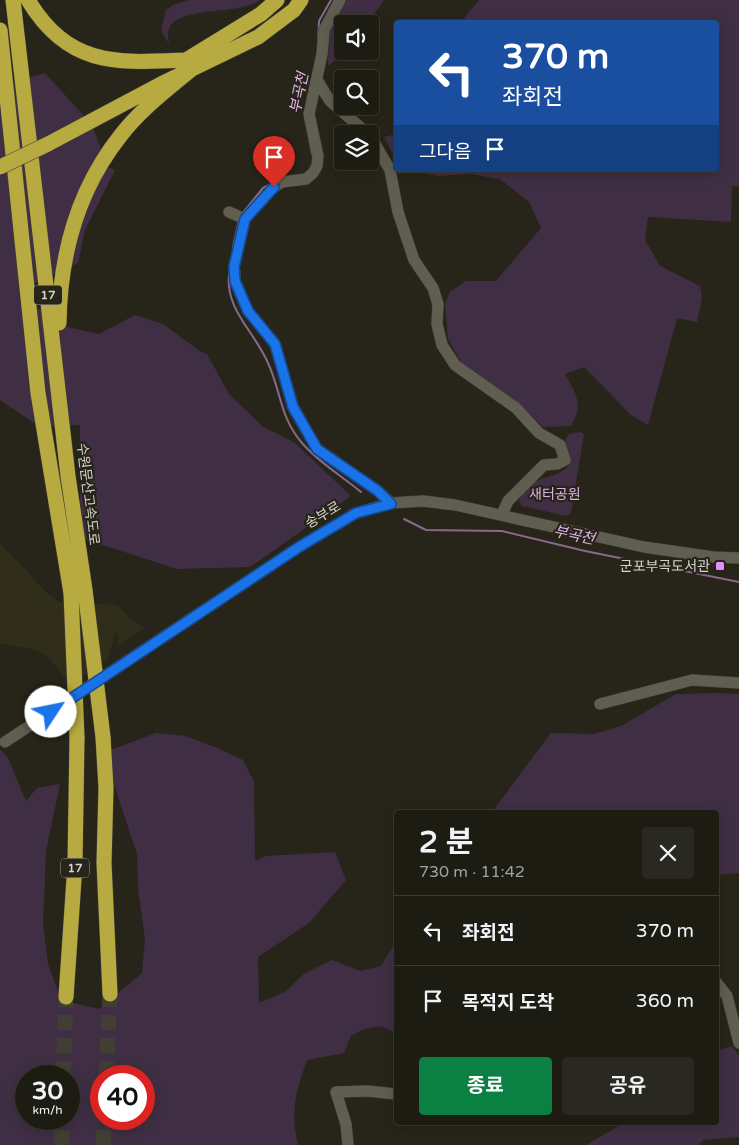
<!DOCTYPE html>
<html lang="ko">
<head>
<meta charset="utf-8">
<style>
  :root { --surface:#1d1c13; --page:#2a2921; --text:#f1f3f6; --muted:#a0a1a0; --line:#3b3a33; --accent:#0b8043 }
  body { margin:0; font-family:"Varela Round","Noto Sans KR",sans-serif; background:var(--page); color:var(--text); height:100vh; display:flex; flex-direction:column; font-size:19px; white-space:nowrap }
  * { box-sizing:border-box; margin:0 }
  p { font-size:16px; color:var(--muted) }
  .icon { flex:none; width:28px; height:28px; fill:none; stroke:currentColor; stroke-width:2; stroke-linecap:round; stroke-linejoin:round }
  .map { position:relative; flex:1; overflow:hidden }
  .sheet { position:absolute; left:394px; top:810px; width:325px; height:315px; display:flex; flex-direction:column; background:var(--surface); border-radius:5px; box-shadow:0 2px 12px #0003,0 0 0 1px var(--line) }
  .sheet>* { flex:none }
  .banner { position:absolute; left:394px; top:20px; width:325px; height:152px; border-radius:5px; box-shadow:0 2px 12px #0003,0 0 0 1px var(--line); background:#1a4fa0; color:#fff; overflow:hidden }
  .controls { position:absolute; left:334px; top:15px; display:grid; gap:10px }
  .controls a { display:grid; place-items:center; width:45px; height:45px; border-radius:5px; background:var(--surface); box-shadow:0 2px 12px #0003,0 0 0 1px var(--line); font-size:25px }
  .speed { position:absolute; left:15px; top:1065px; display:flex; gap:10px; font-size:25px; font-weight:700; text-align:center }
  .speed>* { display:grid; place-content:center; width:65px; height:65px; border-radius:50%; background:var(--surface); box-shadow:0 2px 12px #0003,0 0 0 1px var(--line); line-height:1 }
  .speed small { font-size:12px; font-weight:400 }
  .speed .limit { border:8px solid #d22; background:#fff; color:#111 }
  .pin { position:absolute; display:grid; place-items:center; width:42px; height:42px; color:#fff; margin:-51px -21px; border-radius:50% 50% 50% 0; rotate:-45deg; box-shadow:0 0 5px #0007 }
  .pin .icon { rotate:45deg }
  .me { position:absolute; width:55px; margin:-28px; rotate:56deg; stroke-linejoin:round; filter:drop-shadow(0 0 4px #0008) }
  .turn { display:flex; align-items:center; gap:18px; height:105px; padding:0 25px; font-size:22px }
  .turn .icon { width:65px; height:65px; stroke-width:2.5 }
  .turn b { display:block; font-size:35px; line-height:42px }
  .then { display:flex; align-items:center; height:48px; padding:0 25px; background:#0003; gap:10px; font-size:19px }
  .round { display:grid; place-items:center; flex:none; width:52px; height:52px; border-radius:5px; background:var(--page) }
  .overview { display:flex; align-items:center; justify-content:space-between; height:85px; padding:0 25px }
  h1 { font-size:30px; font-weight:700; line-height:38px }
  .primary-button { display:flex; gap:10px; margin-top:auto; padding:10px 25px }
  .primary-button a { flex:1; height:58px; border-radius:5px; background:var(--accent); color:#fff; font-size:20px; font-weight:700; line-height:58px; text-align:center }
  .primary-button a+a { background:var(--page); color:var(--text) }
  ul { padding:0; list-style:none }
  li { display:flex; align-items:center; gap:15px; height:70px; padding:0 25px; border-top:1px solid var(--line) }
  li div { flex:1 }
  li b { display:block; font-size:19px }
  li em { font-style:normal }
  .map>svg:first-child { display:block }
</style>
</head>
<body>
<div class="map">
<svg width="739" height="1145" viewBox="0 0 739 1145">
  <rect width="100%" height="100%" fill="#272519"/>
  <path fill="#302e1b" d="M0,543l48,51 11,8 58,3 15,15 13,8 -27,18 1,-9 -3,-7 -8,29 -37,26 -23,-28 -11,-7 -37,-7z"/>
  <path fill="#402f44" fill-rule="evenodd" d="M190,0h70c-26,19 -106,0 -90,46l-9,-16 5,-20 7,-5z
    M347,0h37l-17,24h-25v27h5l-19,15 1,-34z
    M479,0h260v186h-7l-1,36 -83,-5 -3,23 15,26 40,20 2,12 -5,24 -20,-4 -29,107 -17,-10 -47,-48 -19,7c11,20 19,30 6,52l-28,1 -25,-24 -57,-41 -13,-23 -3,-36 5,-11 16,-11h30l45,-53 -12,-26 -29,-23 -30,-5 -32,2 -33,-6h311v-148h-250l-2,-4z
    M45,73l47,52 16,42 7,3 -30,60 -7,33 -43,20v23l28,20 36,8 36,-19 28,9 38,28 6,2 22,40 33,32 33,17 56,53 -101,71 -73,2 -93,-30 -4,-41v-73l-40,2 -40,-27v-304l20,-16z
    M396,134v26l-12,-23z
    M580,432l4,2 -13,79 -5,3 -44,-10 -3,-5c7,-27 36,-19 50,-36l-5,-23 5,-8z
    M719,693l20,1v179l-23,2v-63h-224l59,-79 43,1 27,-8 55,-32z
    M156,733l29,3 30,11 28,13 11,22 1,79 11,-5 69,-4 11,28 -37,43 -51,34 1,46 26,-11 20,-19 27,-13 28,11 21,-5 15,-25v92l-15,-7 -17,3 -13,7 -7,17 -37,7c-11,31 -17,52 -9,85h-298v-396l8,9 18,43 11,-13 23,-4 -14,67 -3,74 5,39 13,36 38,9 43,-36 3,-34 -7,-50 -1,-35 -25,-76 -1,-28zM26,1076h43v43h-43zM101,1076h43v43h-43z
    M732,1046l7,10v81l-36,3 -5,5h-112l38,-22 92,-1v-71z"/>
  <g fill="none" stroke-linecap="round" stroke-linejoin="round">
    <path stroke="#86698d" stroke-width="2" d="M318,44l1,-23 12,-21
      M305,117l7,37
      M242,214l21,-26 6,-3
      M233,247l6,-27
      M229,274c-4,36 26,58 39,89 13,28 12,55 34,80 16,19 40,33 59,49
      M404,519l22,11 76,1 83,20 154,31"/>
    <path stroke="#413f34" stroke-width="15" stroke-dasharray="15 8" stroke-linecap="butt" d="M63,1076l3,-79
      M106,1076l4,-82
      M61,1145l1,-26
      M103,1145l1,-26"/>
    <defs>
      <path id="minor" d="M340,0l-16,30 -2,24 -13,60 9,42 -1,10 -4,7 -7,6 -24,3 -8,5 -29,32 -11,48 1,14 13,30 27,33 18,63 24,42 61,42 13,12
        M317,80l13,21 38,33
        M370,135l20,35 8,42 16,48 19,28 5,16 -1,20 5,21 13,20 61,43 23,25 21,12 5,15 -8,4 -13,1 -36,36 -6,13
        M229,212l16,7
        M600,704l92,-24 47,3
        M5,742l294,-195 57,-34 35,-10 32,-2 32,4 189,42 69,10 26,1
        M716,982l11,14 12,47
        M348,1145l-2,-21 -10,-32 31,-1 29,3"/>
      <path id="highway" d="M13,0l55,476 17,114
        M28,0c41,68 90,63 159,60
        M0,30l38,363 33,200
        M183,62l78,-48 16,-14
        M48,144l113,-60 97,-47 36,-27 7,-10
        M59,323c1,-68 19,-134 62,-188 20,-26 47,-46 72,-67
        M103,737l3,51 -2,75 6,131
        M66,997l9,-133 2,-126"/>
    </defs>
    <use href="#minor" stroke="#434138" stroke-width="12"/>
    <use href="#highway" stroke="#434138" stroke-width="16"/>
    <use href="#minor" stroke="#605e51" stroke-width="11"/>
    <use href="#highway" stroke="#b7aa40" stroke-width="15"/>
    <defs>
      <path id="highway-bridge" d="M0,167l48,-23
        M85,590l18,147
        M71,593l6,145"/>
    </defs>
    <use href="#highway-bridge" stroke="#434138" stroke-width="16" stroke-linecap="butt"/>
    <use href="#highway-bridge" stroke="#b7aa40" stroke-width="15"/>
  </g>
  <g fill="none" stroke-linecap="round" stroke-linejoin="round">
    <defs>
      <path id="route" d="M51,712l248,-165 57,-34 35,-9 -13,-13 -61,-42 -24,-42 -18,-63 -27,-33 -13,-30 -1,-14 11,-48 29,-32"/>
    </defs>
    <use href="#route" stroke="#114b97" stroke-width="12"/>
    <use href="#route" stroke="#1a73e8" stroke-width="9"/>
  </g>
  <rect fill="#e98dfe" stroke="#272519" stroke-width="2" x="715" y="561" width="10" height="10" rx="2.5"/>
  <g text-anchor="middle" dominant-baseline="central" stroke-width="4.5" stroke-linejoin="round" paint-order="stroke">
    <g fill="#272519" stroke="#a09f96" stroke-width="1">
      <rect x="34" y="285.5" width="28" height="19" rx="4"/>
      <rect x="61" y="858.5" width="28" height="19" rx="4"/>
    </g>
    <g font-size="12" font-weight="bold" fill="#d4d3cb">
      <text x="48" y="295">17</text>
      <text x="75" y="868">17</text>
    </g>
    <g font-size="14" fill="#d4d3cb" stroke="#272519">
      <text transform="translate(88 494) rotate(83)">수원문산고속도로</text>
      <text transform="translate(323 515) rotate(-31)">송부로</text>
    </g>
    <g font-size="14" fill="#ddaee8" stroke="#272519">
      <text x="555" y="494">새터공원</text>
    </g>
    <g font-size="14" fill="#d4d3cb" stroke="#272519" text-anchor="end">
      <text x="710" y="566">군포부곡도서관</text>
    </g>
    <g font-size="15" font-style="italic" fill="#e2b3ec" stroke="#272519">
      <text transform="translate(299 93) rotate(-78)">부곡천</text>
      <text transform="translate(574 535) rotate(12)">부곡천</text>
    </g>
  </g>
</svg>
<div class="controls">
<a><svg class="icon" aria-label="sound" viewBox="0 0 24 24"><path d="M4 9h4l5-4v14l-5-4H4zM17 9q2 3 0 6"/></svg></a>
<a><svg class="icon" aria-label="search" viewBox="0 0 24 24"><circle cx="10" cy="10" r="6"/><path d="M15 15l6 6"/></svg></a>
<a><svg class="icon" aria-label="layers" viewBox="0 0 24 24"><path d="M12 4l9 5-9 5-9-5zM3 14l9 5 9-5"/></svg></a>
</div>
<div class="speed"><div>30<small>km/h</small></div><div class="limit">40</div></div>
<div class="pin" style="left:274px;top:187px;background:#d93025"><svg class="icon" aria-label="arrive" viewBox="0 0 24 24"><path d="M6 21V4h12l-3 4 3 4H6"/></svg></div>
<svg class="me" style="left:51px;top:712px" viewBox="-20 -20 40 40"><circle r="19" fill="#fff"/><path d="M0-13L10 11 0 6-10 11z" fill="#1a73e8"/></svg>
<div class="banner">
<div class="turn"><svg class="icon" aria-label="left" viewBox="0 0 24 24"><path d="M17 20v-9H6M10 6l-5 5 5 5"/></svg><div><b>370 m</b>좌회전</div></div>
<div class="then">그다음<svg class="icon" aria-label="arrive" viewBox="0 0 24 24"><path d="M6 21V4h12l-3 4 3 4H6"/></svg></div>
</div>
<section class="sheet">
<div class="overview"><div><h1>2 분</h1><p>730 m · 11:42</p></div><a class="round"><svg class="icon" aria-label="close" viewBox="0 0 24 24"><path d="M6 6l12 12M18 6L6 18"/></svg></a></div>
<ul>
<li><svg class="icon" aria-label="left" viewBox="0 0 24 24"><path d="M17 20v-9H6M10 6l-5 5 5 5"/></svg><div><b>좌회전</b></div><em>370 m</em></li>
<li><svg class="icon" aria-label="arrive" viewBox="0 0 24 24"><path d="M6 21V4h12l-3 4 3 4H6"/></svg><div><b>목적지 도착</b></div><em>360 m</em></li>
</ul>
<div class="primary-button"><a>종료</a><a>공유</a></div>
</section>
</div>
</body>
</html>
